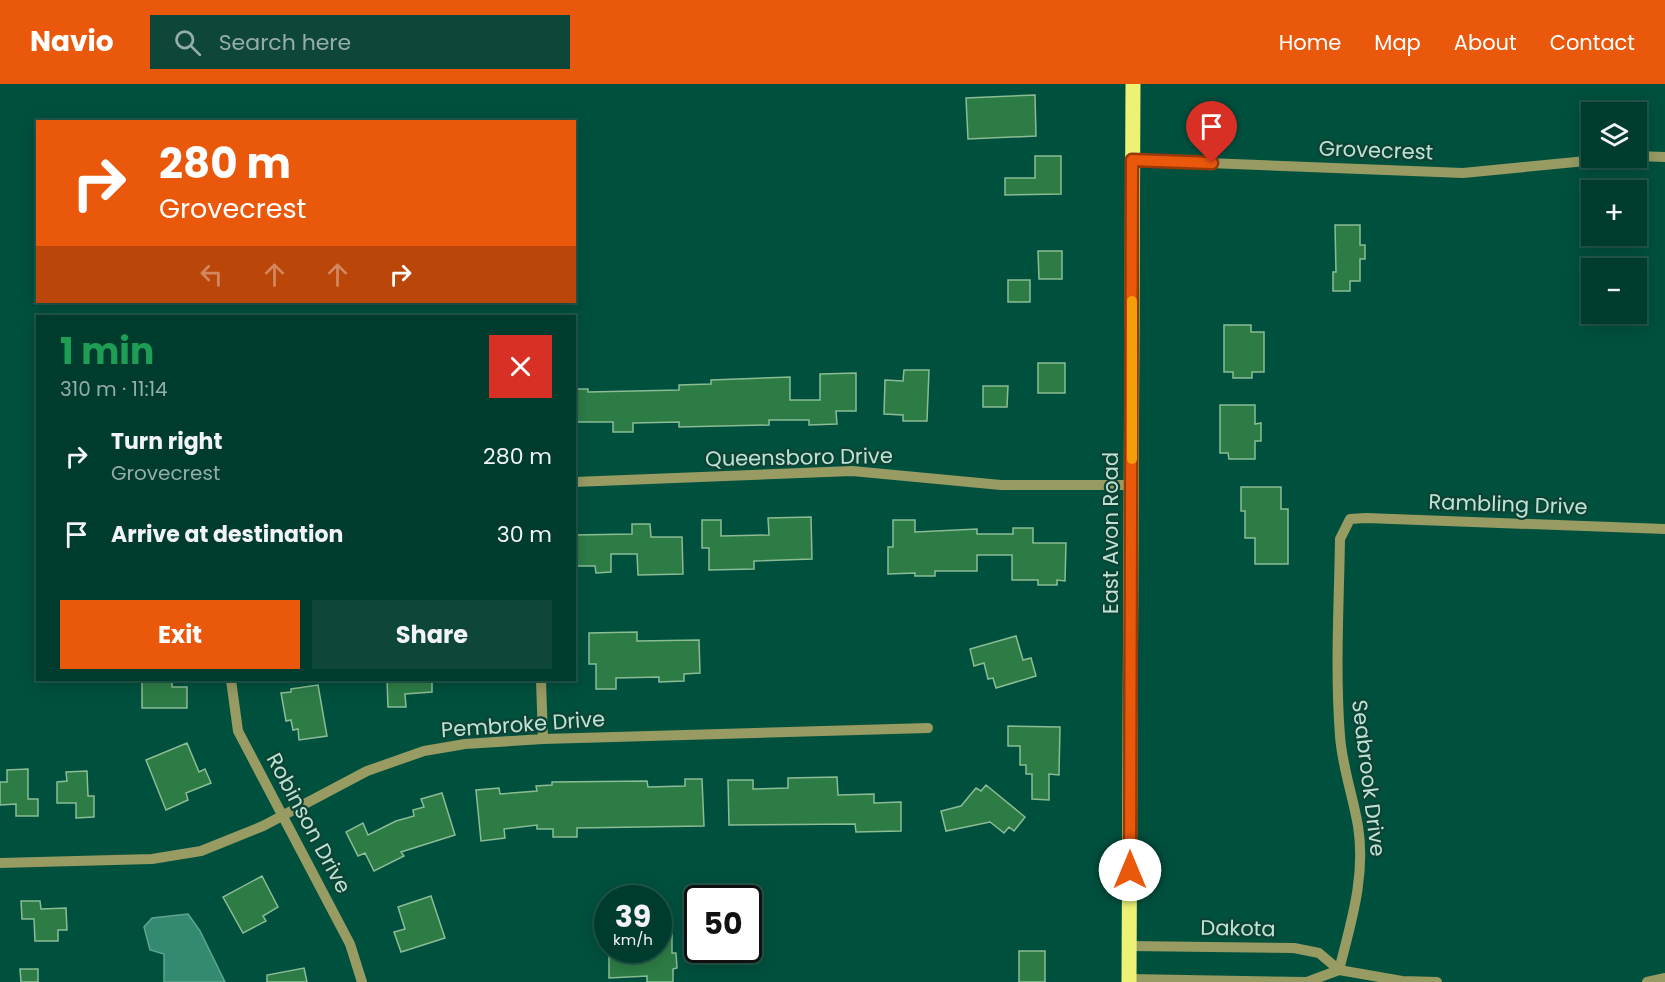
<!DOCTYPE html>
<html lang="en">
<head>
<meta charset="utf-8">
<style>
  :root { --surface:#003c2e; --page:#0e473a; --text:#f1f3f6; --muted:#95adaa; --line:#22564a; --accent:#ea580c }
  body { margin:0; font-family:Poppins,sans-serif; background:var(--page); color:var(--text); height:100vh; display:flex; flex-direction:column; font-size:22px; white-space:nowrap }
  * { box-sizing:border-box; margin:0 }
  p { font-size:20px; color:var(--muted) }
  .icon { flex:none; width:33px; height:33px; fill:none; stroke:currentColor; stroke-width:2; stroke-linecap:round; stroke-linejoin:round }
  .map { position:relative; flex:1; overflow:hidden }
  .details { position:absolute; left:36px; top:231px; width:540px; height:366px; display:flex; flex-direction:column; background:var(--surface); border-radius:0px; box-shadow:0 3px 15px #0003,0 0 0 2px var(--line) }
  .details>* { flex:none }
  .guide { position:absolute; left:36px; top:36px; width:540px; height:183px; border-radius:0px; box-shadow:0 3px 15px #0003,0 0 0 2px var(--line); background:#ea580c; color:#fff; overflow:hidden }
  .buttons { position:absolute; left:1581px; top:18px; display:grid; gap:12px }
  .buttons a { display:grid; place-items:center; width:66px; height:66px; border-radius:0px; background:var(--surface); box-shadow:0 3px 15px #0003,0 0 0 2px var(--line); font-size:30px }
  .speed { position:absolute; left:594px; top:801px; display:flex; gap:12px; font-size:30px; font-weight:700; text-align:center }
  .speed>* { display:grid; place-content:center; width:78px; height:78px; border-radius:50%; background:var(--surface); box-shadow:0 3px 15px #0003,0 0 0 2px var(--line); line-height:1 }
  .speed small { font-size:15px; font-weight:400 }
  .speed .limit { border:3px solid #111; border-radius:9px; background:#fff; color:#111 }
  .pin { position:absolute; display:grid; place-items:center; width:51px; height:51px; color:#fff; margin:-62px -26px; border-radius:50% 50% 50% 0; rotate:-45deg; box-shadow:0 0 6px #0007 }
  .pin .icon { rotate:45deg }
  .me { position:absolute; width:66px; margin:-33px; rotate:0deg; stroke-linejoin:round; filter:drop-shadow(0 0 4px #0008) }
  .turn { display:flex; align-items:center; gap:21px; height:126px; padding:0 24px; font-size:27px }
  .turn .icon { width:78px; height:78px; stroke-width:2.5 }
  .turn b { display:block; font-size:42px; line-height:51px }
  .lanes { display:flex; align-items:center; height:57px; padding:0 24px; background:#0003; justify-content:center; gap:30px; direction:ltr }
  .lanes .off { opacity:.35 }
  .round { display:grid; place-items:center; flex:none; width:63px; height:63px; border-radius:0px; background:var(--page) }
  .head { display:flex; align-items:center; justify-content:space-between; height:102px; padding:0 24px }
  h1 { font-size:36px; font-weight:700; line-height:45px; color:#1e9e55 }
  .primary-button { display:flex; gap:12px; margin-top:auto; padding:12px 24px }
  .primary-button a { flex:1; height:69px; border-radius:0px; background:var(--accent); color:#fff; font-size:24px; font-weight:700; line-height:69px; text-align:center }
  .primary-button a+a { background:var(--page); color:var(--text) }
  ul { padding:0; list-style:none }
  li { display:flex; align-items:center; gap:18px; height:78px; padding:0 24px }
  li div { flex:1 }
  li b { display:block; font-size:22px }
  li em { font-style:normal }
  header { display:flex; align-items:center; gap:36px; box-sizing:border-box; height:84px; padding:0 30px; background:var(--accent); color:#fff }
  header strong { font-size:28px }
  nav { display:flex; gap:33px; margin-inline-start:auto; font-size:21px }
  .search { width:420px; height:54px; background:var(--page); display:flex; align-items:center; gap:15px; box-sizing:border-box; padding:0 21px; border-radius:0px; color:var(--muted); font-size:22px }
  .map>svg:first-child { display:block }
</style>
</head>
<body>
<header>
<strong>Navio</strong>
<div class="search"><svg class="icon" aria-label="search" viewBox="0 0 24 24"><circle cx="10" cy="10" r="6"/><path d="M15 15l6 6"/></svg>Search here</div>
<nav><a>Home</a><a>Map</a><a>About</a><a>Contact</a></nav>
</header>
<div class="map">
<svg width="1665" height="898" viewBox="0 0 1665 898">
  <rect width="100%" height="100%" fill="#00503e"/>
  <path fill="#348a71" stroke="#5ea48f" stroke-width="1.5" d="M188,830l12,17 25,51h-61v-28l-14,-4 -6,-23 8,-9z"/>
  <path fill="#2d7c46" stroke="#8bbc95" stroke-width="1.5" d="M1035,11l1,41 -68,3 -2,-41z
    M1035,72h26v38l-56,1v-17h30z
    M1335,141h25v20h5v14h-5v22h-10v10h-17v-19h3z
    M1038,167h24v28h-23z
    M1008,196h22v22h-22z
    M1224,241h27v7h13v40h-12v6h-19v-6h-9z
    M1038,279h27v30h-27z
    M904,286h25l-2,51h-24v-6l-19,-1 1,-34 18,1z
    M856,289v38h-20l1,13 -28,1v-5h-40v5l-90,2v-5l-46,1v9h-20v-10h-39v-33h14v3l91,-2v-5l32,-1v-4l79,-3v23h30v-26z
    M983,302h25l-1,21h-24z
    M1220,321h35v19l6,-1v18h-6v18h-26l-1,-6h-8z
    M1241,403h40v22h7v55h-33v-26h-10v-27h-4z
    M811,433l1,42 -58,2v8l-45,1v-22h-7v-28h19v16l48,-1 -1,-17z
    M893,436h22v12l62,-3v5h36v-6h20v15h33l-1,38 -8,-1v5h-19v-5h-26v-25h-35v16h-42v5h-20v-3l-27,1v-27h5z
    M632,440h18l1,13h31l1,37 -45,1 -1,-21h-26v18l-15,1 -1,-7h-21v-31l58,-1z
    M637,548v9l62,-1 1,33 -16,1v7l-25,1v-5l-43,1v11h-20v-25h-7v-31z
    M1016,552l7,24 8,-2 5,18 -40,12 -3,-10 -5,1 -4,-16 -10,3 -4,-17z
    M142,596h30v7h15v21h-45z
    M387,596h45v12l-27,2 1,13h-18z
    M318,601l9,51 -28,4 -1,-11 -5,1 -2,-10 -5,1 -5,-28 10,-1v-3z
    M1008,642l52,1 -1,48 -10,-1v26l-17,-1v-25h-6v-9h-6v-19h-12z
    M187,659l12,29 6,-3 6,14 -25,10 2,7 -22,10 -20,-50z
    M28,685v30h10v17h-22v-12l-16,1v-23h7v-12z
    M87,687l1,25h6v21l-18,1v-15h-19v-21l10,-1 -1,-9z
    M837,693l1,18 36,-1v9l27,-1v29l-45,1 -1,-8 -126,1 -1,-45h25v9l35,-1v-10z
    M685,695h17l2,47 -127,2v9h-24v-8h-16v-4l-33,4 1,9 -24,3 -5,-51 23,-2 1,6 37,-3 -1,-5 16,-1v-3l95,-1 1,6 37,-1z
    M986,701l39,32 -11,14 -5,-4 -5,6 -14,-11 -44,9 -5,-20 20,-5 15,-18 5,3z
    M442,709l13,42 -54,17 3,4 -30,15 -9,-18 -7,3 -12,-24 17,-9 5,12 28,-14 18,-5 -1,-6 11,-3 -3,-8z
    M262,792l16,31 -15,9 3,5 -23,12 -20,-36z
    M431,812l14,42 -44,14 -7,-20 11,-3 -7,-22z
    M21,817h19l1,8 25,-1 1,22h-9v11h-23l-1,-22h-12z
    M658,844h14v25h4l1,15 -4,1v13h-26v-6l-38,2v-28h49z
    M1019,867h26v31h-26z
    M304,884l3,14h-40v-7z
    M20,885h18v13h-17z"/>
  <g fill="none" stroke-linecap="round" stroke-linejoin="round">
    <path stroke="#989b62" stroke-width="10" d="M1636,72l29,1
      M1132,76l331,13 154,-15
      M574,398l278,-11 149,14h130
      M231,596l7,51 112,213 12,38
      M541,596l2,59
      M0,779l152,-4 49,-8 62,-25 104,-55 57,-20 41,-7 78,-5 385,-11
      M1129,895l178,3 32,-12 -20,-17 -25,-5 -165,-2
      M1437,898l-35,-1 -63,-11c12,-48 27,-94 19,-144 -5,-30 -16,-60 -18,-90 -5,-65 -1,-132 0,-197l10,-20 16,-1 299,11
      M1647,898l18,-4"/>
    <path stroke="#edf275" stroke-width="15" d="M1129,898l4,-898"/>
  </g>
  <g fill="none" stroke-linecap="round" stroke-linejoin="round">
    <defs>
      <path id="route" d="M1130,786l2,-710 80,3"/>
    </defs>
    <use href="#route" stroke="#983908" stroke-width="15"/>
    <use href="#route" stroke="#ea580c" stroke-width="10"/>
    <path stroke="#f59e0b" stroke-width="10" d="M1132,375v-158"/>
  </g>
  <g text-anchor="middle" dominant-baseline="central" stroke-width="4.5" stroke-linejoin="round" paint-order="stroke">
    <g font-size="21" fill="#c1e1d5" stroke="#0d4335">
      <text transform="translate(1376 66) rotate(2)">Grovecrest</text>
      <text transform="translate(799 373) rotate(-1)">Queensboro Drive</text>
      <text transform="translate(1508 420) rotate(2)">Rambling Drive</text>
      <text transform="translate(1110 449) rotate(-90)">East Avon Road</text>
      <text transform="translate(523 640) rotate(-4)">Pembroke Drive</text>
      <text transform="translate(1369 694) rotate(83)">Seabrook Drive</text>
      <text transform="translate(309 739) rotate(62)">Robinson Drive</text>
      <text transform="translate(1238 844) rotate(1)">Dakota</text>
    </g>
  </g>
</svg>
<div class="buttons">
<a><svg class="icon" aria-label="layers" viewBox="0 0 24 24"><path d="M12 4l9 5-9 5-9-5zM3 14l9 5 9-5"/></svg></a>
<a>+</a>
<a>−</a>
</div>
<div class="speed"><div>39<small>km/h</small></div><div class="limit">50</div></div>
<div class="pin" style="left:1212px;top:79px;background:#d93025"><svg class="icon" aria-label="arrive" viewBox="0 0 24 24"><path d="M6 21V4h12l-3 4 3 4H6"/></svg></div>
<svg class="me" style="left:1130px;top:786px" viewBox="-20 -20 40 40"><circle r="19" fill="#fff"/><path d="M0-13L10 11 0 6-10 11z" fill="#ea580c"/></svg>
<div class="guide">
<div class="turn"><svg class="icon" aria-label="right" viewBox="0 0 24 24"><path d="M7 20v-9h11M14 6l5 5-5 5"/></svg><div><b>280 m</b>Grovecrest</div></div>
<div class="lanes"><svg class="icon off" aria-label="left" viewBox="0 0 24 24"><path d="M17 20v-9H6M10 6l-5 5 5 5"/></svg><svg class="icon off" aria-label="ahead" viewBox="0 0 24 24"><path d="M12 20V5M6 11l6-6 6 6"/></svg><svg class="icon off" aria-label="ahead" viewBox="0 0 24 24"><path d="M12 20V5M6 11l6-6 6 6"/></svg><svg class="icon" aria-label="right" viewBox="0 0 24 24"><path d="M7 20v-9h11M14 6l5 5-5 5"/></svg></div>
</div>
<section class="details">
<div class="head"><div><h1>1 min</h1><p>310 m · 11:14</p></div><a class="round" style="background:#d93025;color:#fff"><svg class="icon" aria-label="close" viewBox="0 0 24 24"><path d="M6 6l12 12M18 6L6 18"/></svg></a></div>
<ul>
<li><svg class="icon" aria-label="right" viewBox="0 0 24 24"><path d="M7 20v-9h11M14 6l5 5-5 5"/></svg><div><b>Turn right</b><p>Grovecrest</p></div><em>280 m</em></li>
<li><svg class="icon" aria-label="arrive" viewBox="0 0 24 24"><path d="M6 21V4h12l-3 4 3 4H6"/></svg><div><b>Arrive at destination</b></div><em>30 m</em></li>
</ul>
<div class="primary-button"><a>Exit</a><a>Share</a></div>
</section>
</div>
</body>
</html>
